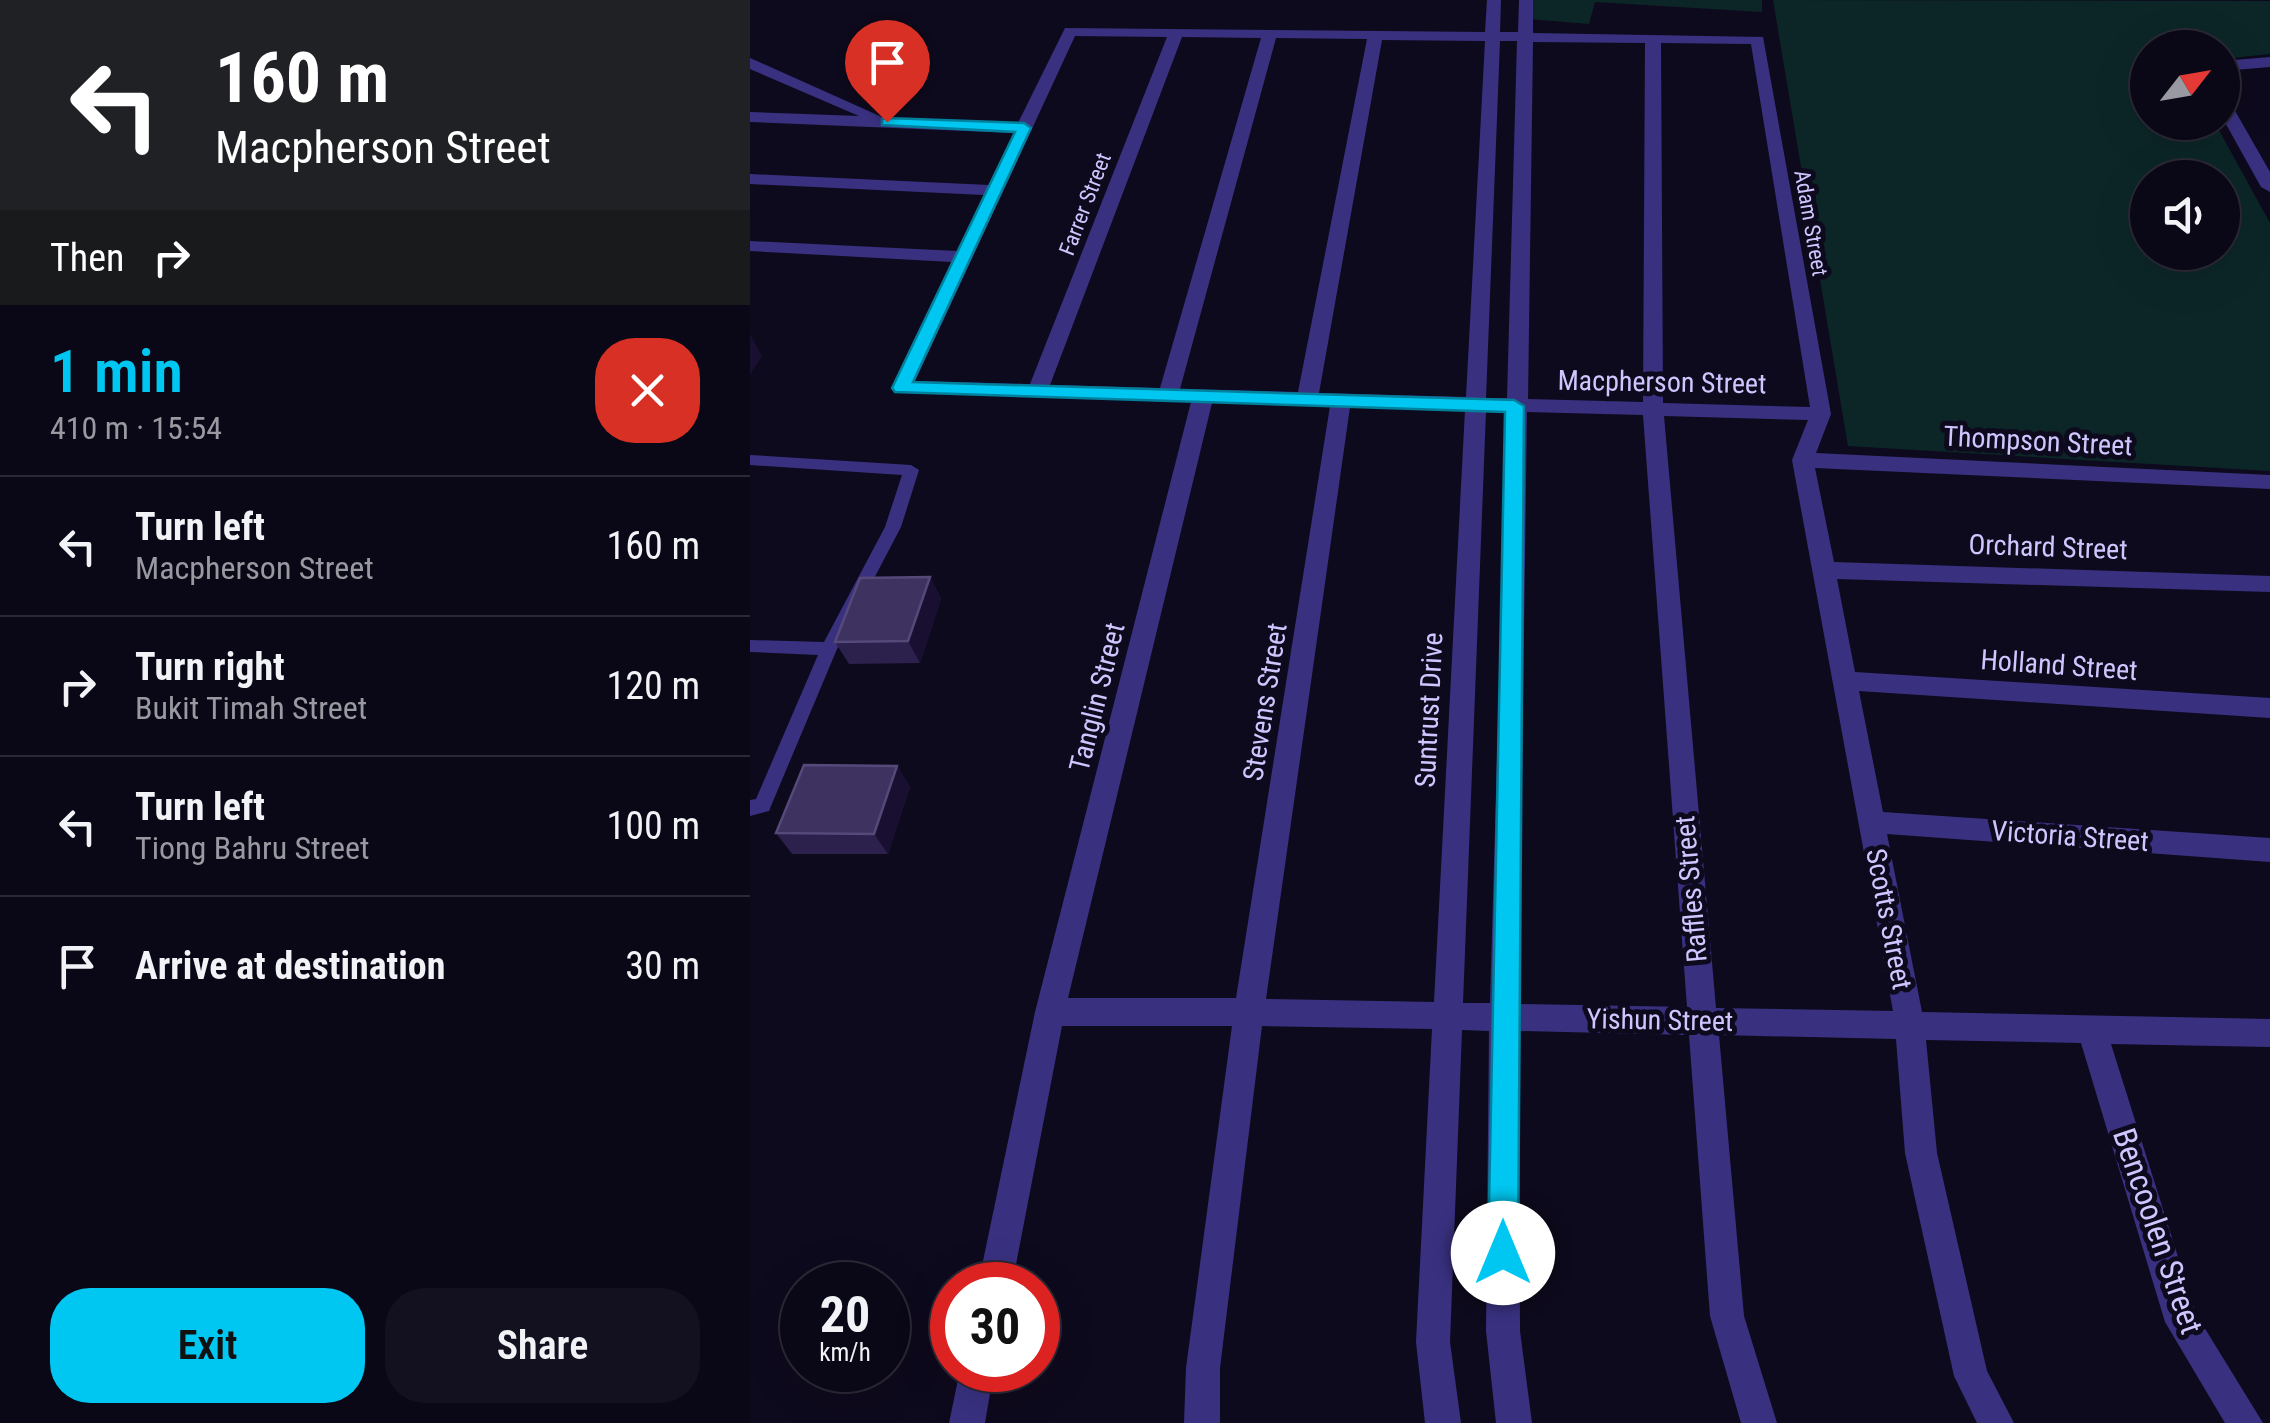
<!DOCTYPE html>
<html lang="en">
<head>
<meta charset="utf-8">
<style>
  :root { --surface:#0a0816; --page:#13111f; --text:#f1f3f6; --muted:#999aa1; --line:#2a2935; --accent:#00c7f1 }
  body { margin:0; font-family:"Roboto Condensed",sans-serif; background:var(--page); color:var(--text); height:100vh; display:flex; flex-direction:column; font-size:38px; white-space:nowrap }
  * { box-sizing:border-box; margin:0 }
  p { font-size:32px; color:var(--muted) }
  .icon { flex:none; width:55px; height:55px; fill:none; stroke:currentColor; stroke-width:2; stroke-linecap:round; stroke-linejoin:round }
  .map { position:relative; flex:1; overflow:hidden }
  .sheet { display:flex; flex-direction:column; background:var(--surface); width:750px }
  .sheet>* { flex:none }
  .hud { background:#202124; color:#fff; overflow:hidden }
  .needle { width:65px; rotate:59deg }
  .fabs { position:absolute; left:1380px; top:30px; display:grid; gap:20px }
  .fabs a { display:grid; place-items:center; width:110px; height:110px; border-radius:50%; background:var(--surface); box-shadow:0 10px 40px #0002,0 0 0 2px var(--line); font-size:50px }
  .speed { position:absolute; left:30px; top:1262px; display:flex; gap:20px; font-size:50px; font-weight:700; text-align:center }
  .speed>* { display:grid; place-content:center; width:130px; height:130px; border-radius:50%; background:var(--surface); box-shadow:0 10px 40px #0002,0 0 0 2px var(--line); line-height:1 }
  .speed small { font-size:25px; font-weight:400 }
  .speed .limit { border:15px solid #d22; background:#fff; color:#111 }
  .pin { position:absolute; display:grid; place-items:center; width:85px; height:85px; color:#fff; margin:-102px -42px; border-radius:50% 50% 50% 0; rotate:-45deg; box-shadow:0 0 10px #0007 }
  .pin .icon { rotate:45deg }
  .me { position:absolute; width:110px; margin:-55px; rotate:0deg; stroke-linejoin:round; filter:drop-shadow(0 0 8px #0008) }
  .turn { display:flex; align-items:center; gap:35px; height:210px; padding:0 50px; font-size:45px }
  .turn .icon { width:130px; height:130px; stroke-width:2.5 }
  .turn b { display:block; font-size:70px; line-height:85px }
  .then { display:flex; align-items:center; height:95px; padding:0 50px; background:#0003; gap:20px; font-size:38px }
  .round { display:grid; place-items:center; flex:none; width:105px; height:105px; border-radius:40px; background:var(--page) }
  .summary { display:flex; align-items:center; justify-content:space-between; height:170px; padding:0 50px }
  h1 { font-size:60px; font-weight:600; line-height:75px; color:var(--accent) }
  .button { display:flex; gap:20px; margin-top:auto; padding:20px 50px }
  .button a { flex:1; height:115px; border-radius:40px; background:var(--accent); color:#111; font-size:40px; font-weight:600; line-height:115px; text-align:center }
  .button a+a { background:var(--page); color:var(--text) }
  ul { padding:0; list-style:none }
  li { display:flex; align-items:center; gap:30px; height:140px; padding:0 50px; border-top:2px solid var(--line) }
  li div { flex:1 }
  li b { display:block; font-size:38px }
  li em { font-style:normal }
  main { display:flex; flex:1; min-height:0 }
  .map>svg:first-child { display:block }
</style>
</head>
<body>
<main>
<section class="sheet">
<div class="hud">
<div class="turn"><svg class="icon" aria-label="left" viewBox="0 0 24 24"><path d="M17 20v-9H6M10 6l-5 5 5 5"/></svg><div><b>160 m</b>Macpherson Street</div></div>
<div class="then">Then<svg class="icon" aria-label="right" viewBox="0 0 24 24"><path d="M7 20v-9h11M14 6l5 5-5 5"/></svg></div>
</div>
<div class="summary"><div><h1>1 min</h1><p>410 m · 15:54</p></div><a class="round" style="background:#d93025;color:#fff"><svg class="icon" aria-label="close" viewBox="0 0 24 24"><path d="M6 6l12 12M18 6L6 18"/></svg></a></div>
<ul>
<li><svg class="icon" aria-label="left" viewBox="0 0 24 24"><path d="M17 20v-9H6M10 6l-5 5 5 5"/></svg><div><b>Turn left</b><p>Macpherson Street</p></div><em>160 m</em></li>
<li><svg class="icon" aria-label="right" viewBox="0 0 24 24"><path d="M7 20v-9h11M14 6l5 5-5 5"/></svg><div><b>Turn right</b><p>Bukit Timah Street</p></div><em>120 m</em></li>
<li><svg class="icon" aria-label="left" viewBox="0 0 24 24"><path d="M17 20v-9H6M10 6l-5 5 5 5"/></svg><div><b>Turn left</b><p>Tiong Bahru Street</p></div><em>100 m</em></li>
<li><svg class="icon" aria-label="arrive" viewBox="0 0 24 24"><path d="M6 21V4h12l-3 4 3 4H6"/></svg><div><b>Arrive at destination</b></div><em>30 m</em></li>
</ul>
<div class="button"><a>Exit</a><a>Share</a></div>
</section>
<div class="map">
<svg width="1520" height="1423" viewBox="0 0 1520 1423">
  <rect width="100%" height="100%" fill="#0e0a1d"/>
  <path fill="#0c2627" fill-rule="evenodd" d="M781,0h231v12l-167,-10 -6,22 -60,-5z
    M1023,0l497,1v53l-47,5 -1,-11h-74v74l67,1 55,100v248l-422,-25zM1398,178h74v74h-74z"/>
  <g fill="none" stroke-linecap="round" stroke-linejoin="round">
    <path fill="#393180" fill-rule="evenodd" d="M0,455l161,10 8,5 -18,57 -64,122 -66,157 -2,5 -19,5v-16l6,-1 62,-144 -68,-3v-12l74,2 61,-115 17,-52 -152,-10z"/>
    <path fill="#393180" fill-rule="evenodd" d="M737,0h14l-1,32h18l1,-32h14v33l230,4 68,377 -15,39 454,22v14l-455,-21 19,94 436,14v16l-433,-13 18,93 415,26v20l-411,-27 24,121 387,26v24l-383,-28 35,178 348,7v28l-159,-3 85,270 67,109h-38l-60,-101 -84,-279 -155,-3 11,113 50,218 27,52h-37l-23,-47 -49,-223 -9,-114 -177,-4 25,281 33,107h-36l-31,-107 -21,-281 -170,-4 1,300 12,92h-36l-10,-92 3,-300 -27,-1 -12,312 11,81h-36l-9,-81 16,-313 -170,-3 -42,342v55h-36l2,-55 46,-342h-170l-50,259h-34l57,-273 156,-610 -296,-10 -3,-5 60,-125 -202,-11v-10l207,10 27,-56 -234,-11v-10l239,11 25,-52 -264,-11v-10l109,4 -109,-47v-11l132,59 136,6 47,-95 420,4zM325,36l92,1 -137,347 -115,-3zM432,37l79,1 -101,350 -110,-3zM526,38l91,1 -69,353 -118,-3zM632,40l103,1 -19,356 -147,-4zM750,41h17l-10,357h-21zM783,42l112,1 -2,359 -115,-3zM911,43l90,1 59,363 -147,-4zM462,403l118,3 -94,592h-168zM600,407l115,3 -31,592 -168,-3zM736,411h21l-17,592h-27zM777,412l116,3 44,592 -168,-3zM914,416l144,4 -16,40 101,551 -177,-3z
      M1520,57v10l-48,4v-10z
      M1472,97l8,5 40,70v20l-9,-5 -39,-70z
      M210,1370h34l-9,53h-36z"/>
  </g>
  <path fill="#2c204c" d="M180,577l11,22 -21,64 -71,1 -14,-22z
    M147,766l13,21 -22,67h-96l-16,-21z"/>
  <path fill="#191031" d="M0,334l12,22 -12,19z
    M180,577l11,22 -21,64 -12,-22z
    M147,766l13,21 -22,67 -14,-20z"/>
  <path fill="#3e3260" stroke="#554979" stroke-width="2.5" d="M180,577l-22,64 -73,1 25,-64z
    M54,765l93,1 -23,68 -98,-1z"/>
  <path fill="#00c7f1" stroke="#00819d" stroke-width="2.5" d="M137,118l137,5 7,5 -118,254 601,18 10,6 -6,847 -5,10 -10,5 -11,-5 -4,-10 17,-841 -610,-20 -3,-4 123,-256 -133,-7v-6z"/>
  <g text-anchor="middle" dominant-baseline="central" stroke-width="10" stroke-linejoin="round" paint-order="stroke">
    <g font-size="22" fill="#d0c6ff" stroke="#0e0a1d">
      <text transform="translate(335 204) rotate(-69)">Farrer Street</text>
      <text transform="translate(1061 223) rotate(80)">Adam Street</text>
    </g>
    <g font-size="28" fill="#d0c6ff" stroke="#0e0a1d">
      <text transform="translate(912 382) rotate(1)">Macpherson Street</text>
      <text transform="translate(1288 441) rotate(3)">Thompson Street</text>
      <text transform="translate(1298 547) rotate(2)">Orchard Street</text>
      <text transform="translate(1309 665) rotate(4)">Holland Street</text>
      <text transform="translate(347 697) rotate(-76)">Tanglin Street</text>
      <text transform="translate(515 702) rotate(-81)">Stevens Street</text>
      <text transform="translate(679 710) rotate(-87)">Suntrust Drive</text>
      <text transform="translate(1320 836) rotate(4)">Victoria Street</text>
      <text transform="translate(941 889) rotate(-95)">Raffles Street</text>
      <text transform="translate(1139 919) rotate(79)">Scotts Street</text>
      <text transform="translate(910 1020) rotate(1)">Yishun Street</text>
    </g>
    <g font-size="32" fill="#d0c6ff" stroke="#0e0a1d">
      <text transform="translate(1408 1231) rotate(71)">Bencoolen Street</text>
    </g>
  </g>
</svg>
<div class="fabs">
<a><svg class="needle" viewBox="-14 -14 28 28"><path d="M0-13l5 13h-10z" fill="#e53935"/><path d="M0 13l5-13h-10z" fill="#999aa1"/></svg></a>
<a><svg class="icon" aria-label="sound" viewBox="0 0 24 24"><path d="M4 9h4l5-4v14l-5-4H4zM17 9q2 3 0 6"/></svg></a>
</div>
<div class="speed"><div>20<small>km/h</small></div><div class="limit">30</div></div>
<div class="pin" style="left:137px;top:122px;background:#d93025"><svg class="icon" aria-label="arrive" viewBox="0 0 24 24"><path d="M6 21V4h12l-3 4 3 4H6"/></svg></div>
<svg class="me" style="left:753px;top:1253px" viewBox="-20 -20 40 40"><circle r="19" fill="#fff"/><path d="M0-13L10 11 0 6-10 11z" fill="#00c7f1"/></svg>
</div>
</main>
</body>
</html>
